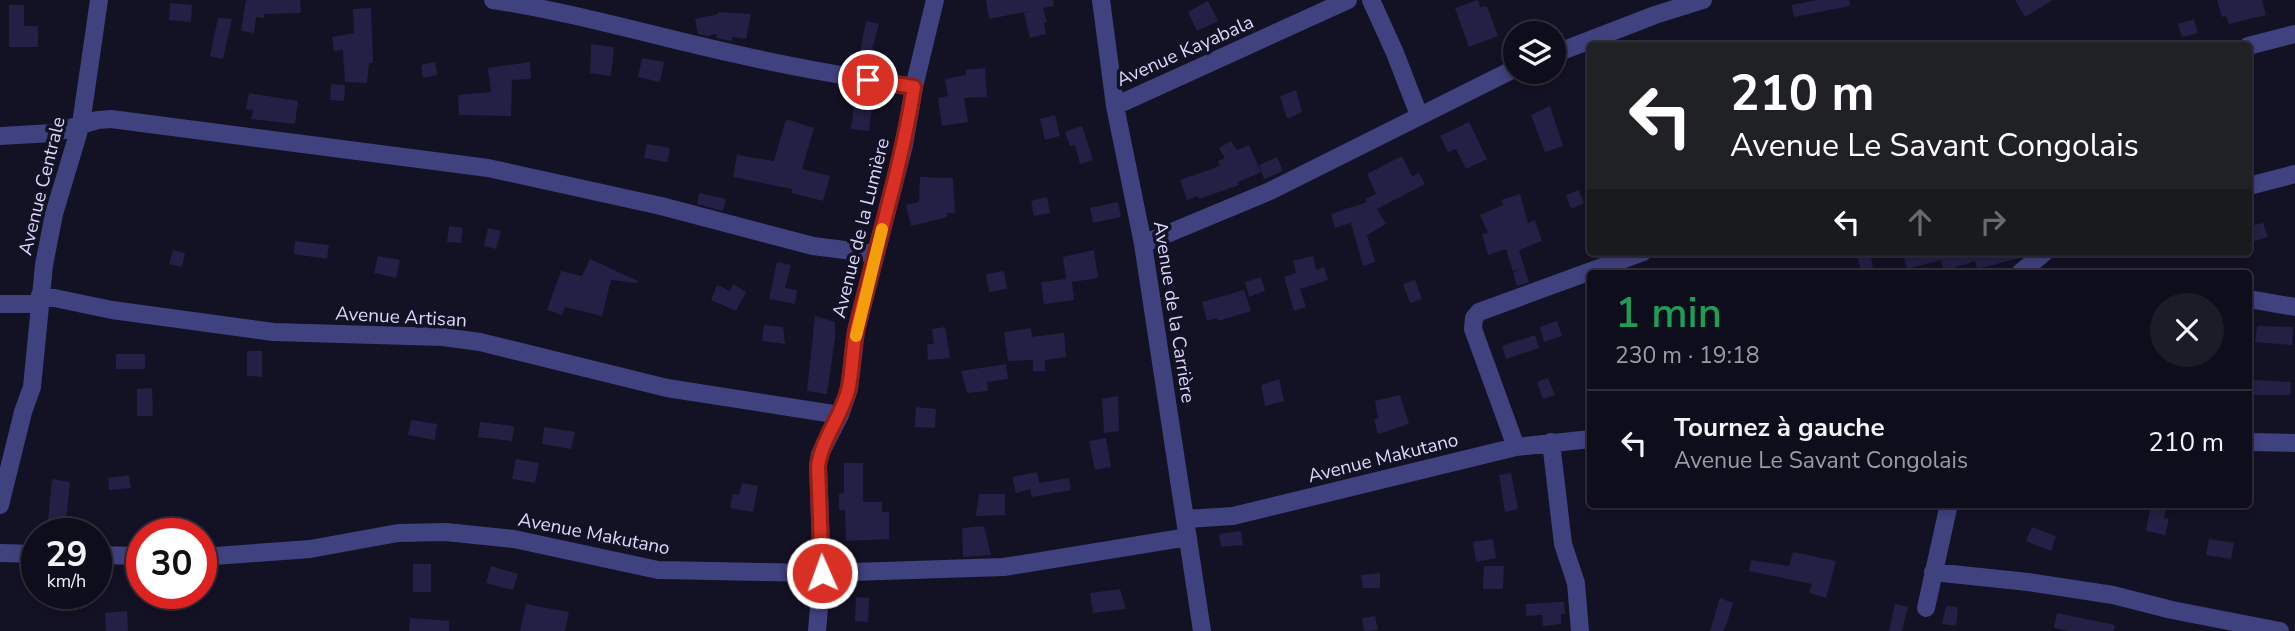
<!DOCTYPE html>
<html lang="fr">
<head>
<meta charset="utf-8">
<style>
  :root { --surface:#0e0d1b; --page:#1c1b28; --text:#f1f3f6; --muted:#9b9ca3; --line:#2e2d3a }
  body { margin:0; font-family:"Nunito Sans",sans-serif; background:var(--page); color:var(--text); height:100vh; display:flex; flex-direction:column; font-size:26px; white-space:nowrap }
  * { box-sizing:border-box; margin:0 }
  p { font-size:23px; color:var(--muted) }
  .icon { flex:none; width:38px; height:38px; fill:none; stroke:currentColor; stroke-width:2; stroke-linecap:round; stroke-linejoin:round }
  .map { position:relative; flex:1; overflow:hidden }
  .sheet { position:absolute; left:1587px; top:270px; width:665px; height:238px; display:flex; flex-direction:column; background:var(--surface); border-radius:7px; box-shadow:0 4px 10px #0003,0 0 0 2px var(--line) }
  .sheet>* { flex:none }
  .top-card { position:absolute; left:1587px; top:42px; width:665px; height:214px; border-radius:7px; box-shadow:0 4px 10px #0003,0 0 0 2px var(--line); background:#202124; color:#fff; overflow:hidden }
  .controls { position:absolute; left:1503px; top:21px; display:grid; gap:14px }
  .controls a { display:grid; place-items:center; width:63px; height:63px; border-radius:50%; background:var(--surface); box-shadow:0 4px 10px #0003,0 0 0 2px var(--line); font-size:35px }
  .speed { position:absolute; left:21px; top:518px; display:flex; gap:14px; font-size:35px; font-weight:700; text-align:center }
  .speed>* { display:grid; place-content:center; width:91px; height:91px; border-radius:50%; background:var(--surface); box-shadow:0 4px 10px #0003,0 0 0 2px var(--line); line-height:1 }
  .speed small { font-size:18px; font-weight:400 }
  .speed .limit { border:10px solid #d22; background:#fff; color:#111 }
  .pin { position:absolute; display:grid; place-items:center; width:60px; height:60px; color:#fff; margin:-30px; border:4px solid #fff; border-radius:50%; box-shadow:0 2px 7px #0007 }
  .me { position:absolute; width:77px; margin:-38px; rotate:358deg; stroke-linejoin:round; filter:drop-shadow(0 0 5px #0008) }
  .turn { display:flex; align-items:center; gap:24px; height:147px; padding:0 28px; font-size:32px }
  .turn .icon { width:91px; height:91px; stroke-width:2.5 }
  .turn b { display:block; font-size:49px; line-height:60px }
  .lanes { display:flex; align-items:center; height:66px; padding:0 28px; background:#0003; justify-content:center; gap:35px; direction:ltr }
  .lanes .off { opacity:.35 }
  .round { display:grid; place-items:center; flex:none; width:74px; height:74px; border-radius:37px; background:var(--page) }
  .summary { display:flex; align-items:center; justify-content:space-between; height:119px; padding:0 28px }
  h1 { font-size:42px; font-weight:600; line-height:52px; color:#1e9e55 }
  ul { padding:0; list-style:none }
  li { display:flex; align-items:center; gap:21px; height:105px; padding:0 28px; border-top:2px solid var(--line) }
  li div { flex:1 }
  li b { display:block; font-size:26px }
  li em { font-style:normal }
  .map>svg:first-child { display:block }
</style>
</head>
<body>
<div class="map">
<svg width="2295" height="631" viewBox="0 0 2295 631">
  <rect width="100%" height="100%" fill="#131124"/>
  <path fill="#241f44" d="M246,0h54l1,13 -37,1v4l-8,-1 -2,16 -13,-2z
    M986,0h67l1,6 -11,2 4,14 -3,1 2,11 -16,4 -6,-25 6,-2 -41,8z
    M1478,0l2,7 7,-1 11,30 -29,11 -14,-39z
    M1817,0h32l1,6 -56,11 -2,-12z
    M2015,0h38l-28,17z
    M2217,0h45l4,15 -37,9 -3,-8 -4,1z
    M1208,1l10,20 -21,10 -9,-19z
    M170,3l22,2 -1,17 -22,-2z
    M9,5h15v21h14v21h-29z
    M371,8l2,55h-4l-2,20 -22,-1 -2,-32 -9,1 -2,-14 22,-4 -1,-24z
    M719,12l32,2 -5,25 -14,-2v4l-16,-3 1,-4 -9,2 -10,-2 -3,-15 23,-5z
    M218,18l14,1 -9,40 -13,-3z
    M2194,19l4,14 -16,4 -4,-13z
    M866,21l13,3 -12,44 -10,-2z
    M591,44l23,3 -3,29 -21,-3z
    M642,58l22,4 -4,20 -22,-5z
    M435,62l2,13 -14,3 -2,-13z
    M530,62l1,17 -19,1 -1,36 -52,-1 -1,-20 33,-3 -3,-24z
    M985,68l2,29 -23,1 4,24 -26,4 -4,-28 10,-2 -3,-17 21,-4v-5z
    M331,84l14,1 -1,16 -14,-1z
    M1296,90l6,22 -15,7 -7,-23z
    M249,93l49,8 -3,23 -44,-5 2,-9 -7,-1z
    M854,103l18,3 -3,25 -18,-2z
    M1550,106l13,40 -18,6 -14,-37z
    M1055,115l5,21 -15,4 -5,-21z
    M786,119l28,9 -12,41 28,7 -7,25 -32,-8 1,-4 -59,-12 4,-22 37,6z
    M1469,122l18,37 -21,10 -10,-20 -8,3 -8,-16z
    M1082,126l11,34 -13,4 -5,-19 -5,1 -5,-14z
    M1231,141l6,9 12,-5 12,27 -23,10 1,3 -40,14 -1,-3 -11,4 -7,-20 40,-14 -2,-5 7,-3 -6,-10z
    M647,144l23,4 -3,14 -23,-4z
    M1402,156l10,20 7,-3 6,11 -48,25 9,15 -19,11 8,27 -12,4 -12,-43 -16,5 -4,-14 36,-12 -1,-3 10,-5 -9,-20z
    M1277,157l6,14 -19,8 -5,-14z
    M920,177l33,1 2,35h-8v4l-36,9 -5,-21 13,-3z
    M1579,190l5,13 -13,6 -5,-14z
    M699,193l27,6 -3,12 -26,-7z
    M1520,194l8,29 7,-3 7,21 -23,9 10,32 -12,4 -4,-13 7,-4 -7,2 -7,-22 -18,6 -6,-21 6,-1 -8,-18 23,-10 -2,-5z
    M1047,197l3,16 -16,3 -3,-15z
    M1118,202l3,15 -28,6 -3,-15z
    M2263,223l5,14 -17,5 -2,-16z
    M449,226l14,2 -2,15 -14,-1z
    M488,228l13,3 -5,18 -12,-3z
    M295,241l34,4 -2,14 -33,-5z
    M173,250l12,3 -3,14 -13,-3z
    M1094,250l4,28 -26,4 2,18 -30,4 -3,-22 25,-3 -3,-22z
    M1856,252h14l3,16 -12,3z
    M1903,252h123v1l-6,5 -43,11 -2,-8 -31,10 -3,-11 -34,9z
    M378,256l22,4 -4,18 -22,-5z
    M1313,256l3,14 8,-3 4,13 -28,9 6,18 -12,4 -10,-34 12,-4 -3,-12z
    M590,259l48,22 -1,2 -26,-3 -9,36 -37,-9 -3,8 -15,-5 14,-39 21,5z
    M777,262l14,3 -6,23 12,2 -2,14 -26,-5z
    M1004,271l3,18 -18,3 -3,-18z
    M1261,277l4,14 -16,6 -4,-15z
    M1415,280l7,19 -12,4 -7,-19z
    M733,284l13,8 -10,19 -25,-11 6,-15 13,6z
    M1244,290l7,21 -33,10 -1,-3 -10,3 -5,-19z
    M815,316l20,6v16l-8,56 -20,-3z
    M1557,321l5,15 -18,6 -4,-15z
    M764,325l19,2 2,17 -23,-3z
    M2257,326l36,1 -1,18 -37,-3z
    M945,327l5,31 -22,2 -1,-16h7l-2,-15z
    M1031,328l1,9 32,-4 2,24 -21,3v11h-12v-11l-25,1 -4,-29z
    M1535,335l4,13 -33,11 -4,-13z
    M247,351h15v26l-15,-1z
    M116,354h29v15h-29z
    M1006,364l2,15 -21,3 1,9 -21,2 -6,-22z
    M1548,378l7,17 -12,4 -6,-17z
    M1279,379l5,22 -19,5 -4,-21z
    M2254,380l37,2 -1,13h-36z
    M152,388l1,28h-16v-27z
    M1400,395l9,29 -31,10 -4,-14 4,-2 -3,-17z
    M1118,396l1,35 -15,2 -2,-34z
    M916,407l20,2 -1,19 -20,-1z
    M411,420l26,4 -2,16 -27,-5z
    M480,422l34,4 -2,15 -34,-4z
    M544,427l31,5 -4,17 -29,-5z
    M1106,438l5,29 -16,3 -6,-29z
    M516,459l23,4 -4,20 -23,-4z
    M844,463h19v39h19v10h7v27l-43,2 -1,-31h-6v-16l5,-1z
    M1037,472l2,11 30,-5 2,12 -39,7 -2,-8 -14,4 -4,-16z
    M1511,473l7,36 -13,3 -6,-37z
    M129,475l2,13 -22,2 -1,-12z
    M52,479l18,3 -5,51 -18,-2z
    M742,483l16,3 -5,26 -23,-4 3,-14 6,1z
    M979,494h26v21l-29,1z
    M2151,504h16l-3,14 5,1 -4,16 -19,-4z
    M984,526l7,29 -28,2 -1,-29z
    M2032,527l24,9 -5,15 -25,-10z
    M1241,531l2,14 -22,2 -2,-13z
    M1493,539l3,19 -20,4 -3,-20z
    M2209,539l25,4 -3,16 -25,-4z
    M1793,552l43,9 -10,37 -17,-5 3,-9 -63,-13 2,-11 38,6z
    M413,564h18v28h-18z
    M491,566l27,8 -5,16 -27,-7z
    M1484,566h20l-1,23h-20z
    M1380,573v15h-17l-2,-13z
    M1120,589l6,20 -33,4 -3,-20z
    M856,597l13,1 -1,24 -13,-1z
    M1720,598l13,5 -6,20 -4,8h-13z
    M1560,602h4l1,12h-4v10l-18,2 -1,-11 -16,1v-12z
    M526,604l43,8 -4,19h-45z
    M1895,604l13,3 -6,24h-13z
    M1946,606l12,1 -2,19 -14,-2z
    M127,611l1,20h-22l-1,-18z
    M2057,613l58,12 -1,6h-45l-15,-3z
    M1375,616l3,14 -14,1 -2,-13z
    M410,618l39,3v10h-40z"/>
  <g fill="none" stroke-linecap="round" stroke-linejoin="round">
    <path stroke="#40417f" stroke-width="18" d="M493,0c84,13 164,37 247,55 57,13 116,23 174,32
      M1101,0l14,106 28,138 59,387
      M1371,0l24,53 24,62
      M2248,46l47,-12
      M1554,54l101,-39 48,-15
      M1115,106l233,-106
      M0,136l53,-3 45,-13 13,-1 377,49 173,38 152,40 63,8
      M2249,186l46,-12
      M1143,244l127,-53 246,-123
      M2020,273l25,-21
      M40,295l72,15 161,22 170,5 37,5 187,46 173,27
      M2249,299l46,8
      M0,304h40
      M1551,442l12,102 13,39 4,48
      M2249,442l46,1
      M1516,447l-43,-118 1,-11 5,-6 164,-60
      M0,505l23,-93 9,-25 12,-122 10,-51 27,-90 18,-124
      M1186,519l47,-3 283,-69 75,-8
      M0,553l37,1
      M96,555l46,1
      M201,557l109,-8 88,-16 48,-1 68,7 144,31 164,3 182,-6 184,-30
      M1933,572l95,10 85,13 59,15 108,21
      M1926,608l23,-104
      M817,631l5,-58 -4,-107 2,-12 20,-39 9,-26 7,-58 48,-186 10,-58 21,-87"/>
  </g>
  <g fill="none" stroke-linecap="round" stroke-linejoin="round">
    <defs>
      <path id="route" d="M822,573l-4,-107c4,-27 23,-49 30,-75 5,-21 4,-43 9,-64 19,-80 44,-158 57,-240l-46,-7"/>
    </defs>
    <use href="#route" stroke="#8d1f18" stroke-width="18"/>
    <use href="#route" stroke="#d93025" stroke-width="12"/>
    <path stroke="#f59e0b" stroke-width="12" d="M856,336l26,-107"/>
  </g>
  <g text-anchor="middle" dominant-baseline="central" stroke-width="7" stroke-linejoin="round" paint-order="stroke">
    <g font-size="19" fill="#dad8fc" stroke="#131124">
      <text transform="translate(1185 51) rotate(-24)">Avenue Kayabala</text>
      <text transform="translate(42 186) rotate(-76)">Avenue Centrale</text>
      <text transform="translate(861 228) rotate(-76)">Avenue de la Lumière</text>
      <text transform="translate(1174 312) rotate(81)">Avenue de la Carrière</text>
      <text transform="translate(401 317) rotate(3)">Avenue Artisan</text>
      <text transform="translate(1383 458) rotate(-14)">Avenue Makutano</text>
      <text transform="translate(594 534) rotate(11)">Avenue Makutano</text>
    </g>
  </g>
</svg>
<div class="controls">
<a><svg class="icon" aria-label="layers" viewBox="0 0 24 24"><path d="M12 4l9 5-9 5-9-5zM3 14l9 5 9-5"/></svg></a>
</div>
<div class="speed"><div>29<small>km/h</small></div><div class="limit">30</div></div>
<div class="pin" style="left:868px;top:80px;background:#d93025"><svg class="icon" aria-label="arrive" viewBox="0 0 24 24"><path d="M6 21V4h12l-3 4 3 4H6"/></svg></div>
<svg class="me" style="left:822px;top:573px" viewBox="-20 -20 40 40"><circle r="17" fill="#d93025" stroke="#fff" stroke-width="3"/><path d="M0-11L8 9 0 5-8 9z" fill="#fff"/></svg>
<div class="top-card">
<div class="turn"><svg class="icon" aria-label="left" viewBox="0 0 24 24"><path d="M17 20v-9H6M10 6l-5 5 5 5"/></svg><div><b>210 m</b>Avenue Le Savant Congolais</div></div>
<div class="lanes"><svg class="icon" aria-label="left" viewBox="0 0 24 24"><path d="M17 20v-9H6M10 6l-5 5 5 5"/></svg><svg class="icon off" aria-label="ahead" viewBox="0 0 24 24"><path d="M12 20V5M6 11l6-6 6 6"/></svg><svg class="icon off" aria-label="right" viewBox="0 0 24 24"><path d="M7 20v-9h11M14 6l5 5-5 5"/></svg></div>
</div>
<section class="sheet">
<div class="summary"><div><h1>1 min</h1><p>230 m · 19:18</p></div><a class="round"><svg class="icon" aria-label="close" viewBox="0 0 24 24"><path d="M6 6l12 12M18 6L6 18"/></svg></a></div>
<ul>
<li><svg class="icon" aria-label="left" viewBox="0 0 24 24"><path d="M17 20v-9H6M10 6l-5 5 5 5"/></svg><div><b>Tournez à gauche</b><p>Avenue Le Savant Congolais</p></div><em>210 m</em></li>
</ul>
</section>
</div>
</body>
</html>
